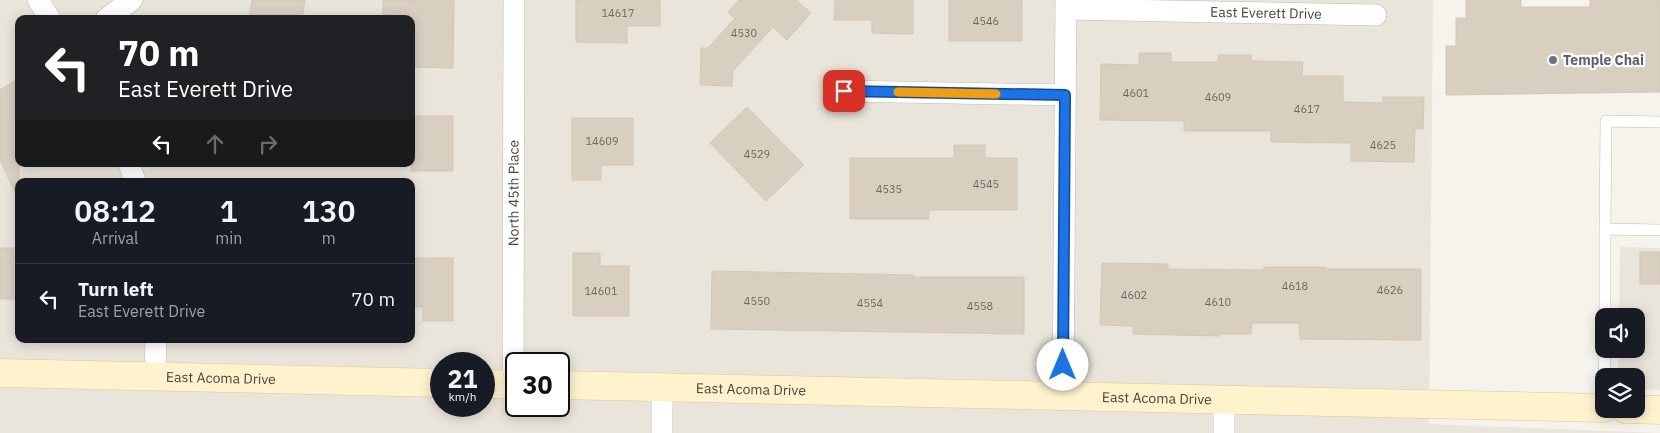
<!DOCTYPE html>
<html lang="en">
<head>
<meta charset="utf-8">
<style>
  :root { --surface:#171b24; --page:#20242c; --text:#f1f3f6; --muted:#9ea1a6; --line:#363941 }
  body { margin:0; font-family:"IBM Plex Sans",sans-serif; background:var(--page); color:var(--text); height:100vh; display:flex; flex-direction:column; font-size:19px; white-space:nowrap }
  * { box-sizing:border-box; margin:0 }
  p { font-size:16px; color:var(--muted) }
  .icon { flex:none; width:28px; height:28px; fill:none; stroke:currentColor; stroke-width:2; stroke-linecap:round; stroke-linejoin:round }
  .map { position:relative; flex:1; overflow:hidden }
  .details { position:absolute; left:15px; top:178px; width:400px; height:165px; display:flex; flex-direction:column; background:var(--surface); border-radius:10px; box-shadow:0 2px 12px #0003 }
  .details>* { flex:none }
  .guide { position:absolute; left:15px; top:15px; width:400px; height:152px; border-radius:10px; box-shadow:0 2px 12px #0003; background:#202124; color:#fff; overflow:hidden }
  .fabs { position:absolute; left:1595px; top:308px; display:grid; gap:10px }
  .fabs a { display:grid; place-items:center; width:50px; height:50px; border-radius:10px; background:var(--surface); box-shadow:0 2px 12px #0003; font-size:25px }
  .speed { position:absolute; left:430px; top:352px; display:flex; gap:10px; font-size:25px; font-weight:700; text-align:center }
  .speed>* { display:grid; place-content:center; width:65px; height:65px; border-radius:50%; background:var(--surface); box-shadow:0 2px 12px #0003; line-height:1 }
  .speed small { font-size:12px; font-weight:400 }
  .speed .limit { border:2px solid #111; border-radius:8px; background:#fff; color:#111 }
  .pin { position:absolute; display:grid; place-items:center; width:42px; height:42px; color:#fff; margin:-21px; border-radius:10px; box-shadow:0 2px 8px #0006 }
  .me { position:absolute; width:55px; margin:-28px; rotate:0deg; stroke-linejoin:round; filter:drop-shadow(0 0 4px #0008) }
  .turn { display:flex; align-items:center; gap:18px; height:105px; padding:0 20px; font-size:22px }
  .turn .icon { width:65px; height:65px; stroke-width:2.5 }
  .turn b { display:block; font-size:35px; line-height:42px }
  .lanes { display:flex; align-items:center; height:48px; padding:0 20px; background:#0003; justify-content:center; gap:25px; direction:ltr }
  .lanes .off { opacity:.35 }
  .eta { display:flex; justify-content:space-evenly; align-items:center; height:85px; text-align:center }
  .eta b { font-size:30px; font-weight:600; line-height:35px }
  ul { padding:0; list-style:none }
  li { display:flex; align-items:center; gap:15px; height:70px; padding:0 20px; border-top:1px solid var(--line) }
  li div { flex:1 }
  li b { display:block; font-size:19px }
  li em { font-style:normal }
  .map>svg:first-child { display:block }
</style>
</head>
<body>
<div class="map">
<svg width="1660" height="433" viewBox="0 0 1660 433">
  <rect width="100%" height="100%" fill="#f6f3ec"/>
  <path fill="#eae5da" fill-rule="evenodd" d="M0,0h1433l-4,424 231,9h-1660zM19,19h392v145h-392zM19,181h392v158h-392zM441,364h43v42h-43zM516,364h43v42h-43z
    M1620,247l40,1v142l-24,-1v-13h-18v-27h18v-33h-17z"/>
  <path fill="#d8cfc1" stroke="#d3c7b4" d="M252,0h53l-3,19h-53z
    M383,0h71l-1,68 -42,-1v-48h-28z
    M576,0h84v26h-33v17l-51,-1z
    M739,0h57l15,13 -24,27 -14,-13 -40,44 -1,15 -32,-1 1,-37h7l27,-30 -7,-6z
    M835,0h78v34l-41,-1v-13h-38z
    M949,0h73v41h-73z
    M1466,0h55v7h69v-7h70v92l-214,3v-49h10v-28h10z
    M1139,53h32v9h47v-7h33v6l52,1 -1,14h41v26l40,1v-6h41l-1,32h-8l-1,33 -63,-1v-18l-80,-1v-11h-87v-10l-84,-1 1,-56 38,1z
    M19,78v123l-19,-41v-70z
    M747,107l57,58 -38,36 -56,-58z
    M411,116h42v55h-42z
    M572,118h61v47h-32v15h-29z
    M954,145h31v13h32v52h-88v9h-79v-61h104z
    M0,248h19v51h-19z
    M1640,252h20v32h-20z
    M573,253h27v13h29v50h-56z
    M411,258h42v63h-30v-14h-12z
    M1102,263l66,1v5l96,1v-3h62v2h95v71l-121,-1 -1,-16h-47l-1,11h-31v2l-87,-2v-8l-33,-1z
    M712,271l202,4v2h110v57l-313,-5z"/>
  <g fill="none" stroke-linecap="round" stroke-linejoin="round">
    <defs>
      <path id="lane" d="M1605,229l1,-108 54,1
        M1605,316v-87l55,1
        M1604,376l1,-27"/>
      <g id="street">
        <path d="M38,0l12,19"/>
        <path id="s1" d="M1066,9l310,6"/>
        <path d="M106,19l26,-19"/>
        <path d="M844,91l221,4"/>
        <path d="M129,164l6,17"/>
        <path d="M155,377l1,-38"/>
        <path id="s2" d="M513,385l1,-385"/>
        <path d="M1063,397l3,-397"/>
        <path d="M1224,400v33"/>
        <path d="M662,433v-47"/>
      </g>
      <g id="secondary">
        <path id="s3" d="M0,373l441,10"/>
        <path d="M484,384l32,1"/>
        <path id="s4" d="M559,385l1045,23"/>
        <path d="M1625,409l35,1"/>
      </g>
    </defs>
    <use href="#lane" stroke="#c2bbae" stroke-width="12"/>
    <use href="#street" stroke="#c2bbae" stroke-width="22"/>
    <use href="#secondary" stroke="#d6c79b" stroke-width="29"/>
    <use href="#lane" stroke="#fff" stroke-width="11"/>
    <use href="#street" stroke="#fff" stroke-width="21"/>
    <use href="#secondary" stroke="#fff3cd" stroke-width="28"/>
  </g>
  <g fill="none" stroke-linecap="round" stroke-linejoin="round">
    <defs>
      <path id="route" d="M844,91l221,4 -2,270"/>
    </defs>
    <use href="#route" stroke="#114b97" stroke-width="12"/>
    <use href="#route" stroke="#1a73e8" stroke-width="9"/>
    <path stroke="#f59e0b" stroke-width="9" d="M898,92l98,2"/>
  </g>
  <circle fill="#6b7280" stroke="#fff" stroke-width="2" cx="1553" cy="60" r="5"/>
  <g text-anchor="middle" dominant-baseline="central" stroke-width="4.5" stroke-linejoin="round" paint-order="stroke">
    <g font-size="11" fill="#6e675b">
      <text x="618" y="13">14617</text>
      <text x="986" y="21">4546</text>
      <text x="744" y="33">4530</text>
      <text x="1136" y="93">4601</text>
      <text x="1218" y="97">4609</text>
      <text x="1307" y="109">4617</text>
      <text x="602" y="141">14609</text>
      <text x="1383" y="145">4625</text>
      <text x="757" y="154">4529</text>
      <text x="986" y="184">4545</text>
      <text x="889" y="189">4535</text>
      <text x="1295" y="286">4618</text>
      <text x="1390" y="290">4626</text>
      <text x="601" y="291">14601</text>
      <text x="1134" y="295">4602</text>
      <text x="757" y="301">4550</text>
      <text x="1218" y="302">4610</text>
      <text x="870" y="303">4554</text>
      <text x="980" y="306">4558</text>
    </g>
    <g font-size="14" fill="#4b4439" stroke="#fff">
      <text stroke="none"><textPath href="#s1" startOffset="200">East Everett Drive</textPath></text>
      <text stroke="none"><textPath href="#s2" startOffset="192">North 45th Place</textPath></text>
      <text stroke="none"><textPath href="#s3" startOffset="221">East Acoma Drive</textPath></text>
      <text stroke="none"><textPath href="#s4" startOffset="192">East Acoma Drive</textPath></text>
      <text stroke="none"><textPath href="#s4" startOffset="598">East Acoma Drive</textPath></text>
    </g>
    <g font-size="14" font-weight="bold" fill="#5b616d" stroke="#fff" text-anchor="start">
      <text x="1563" y="60">Temple Chai</text>
    </g>
  </g>
</svg>
<div class="fabs">
<a><svg class="icon" aria-label="sound" viewBox="0 0 24 24"><path d="M4 9h4l5-4v14l-5-4H4zM17 9q2 3 0 6"/></svg></a>
<a><svg class="icon" aria-label="layers" viewBox="0 0 24 24"><path d="M12 4l9 5-9 5-9-5zM3 14l9 5 9-5"/></svg></a>
</div>
<div class="speed"><div>21<small>km/h</small></div><div class="limit">30</div></div>
<div class="pin" style="left:844px;top:91px;background:#d93025"><svg class="icon" aria-label="arrive" viewBox="0 0 24 24"><path d="M6 21V4h12l-3 4 3 4H6"/></svg></div>
<svg class="me" style="left:1063px;top:365px" viewBox="-20 -20 40 40"><circle r="19" fill="#fff"/><path d="M0-13L10 11 0 6-10 11z" fill="#1a73e8"/></svg>
<div class="guide">
<div class="turn"><svg class="icon" aria-label="left" viewBox="0 0 24 24"><path d="M17 20v-9H6M10 6l-5 5 5 5"/></svg><div><b>70 m</b>East Everett Drive</div></div>
<div class="lanes"><svg class="icon" aria-label="left" viewBox="0 0 24 24"><path d="M17 20v-9H6M10 6l-5 5 5 5"/></svg><svg class="icon off" aria-label="ahead" viewBox="0 0 24 24"><path d="M12 20V5M6 11l6-6 6 6"/></svg><svg class="icon off" aria-label="right" viewBox="0 0 24 24"><path d="M7 20v-9h11M14 6l5 5-5 5"/></svg></div>
</div>
<section class="details">
<div class="eta">
<div><b>08:12</b><p>Arrival</p></div>
<div><b>1</b><p>min</p></div>
<div><b>130</b><p>m</p></div>
</div>
<ul>
<li><svg class="icon" aria-label="left" viewBox="0 0 24 24"><path d="M17 20v-9H6M10 6l-5 5 5 5"/></svg><div><b>Turn left</b><p>East Everett Drive</p></div><em>70 m</em></li>
</ul>
</section>
</div>
</body>
</html>
